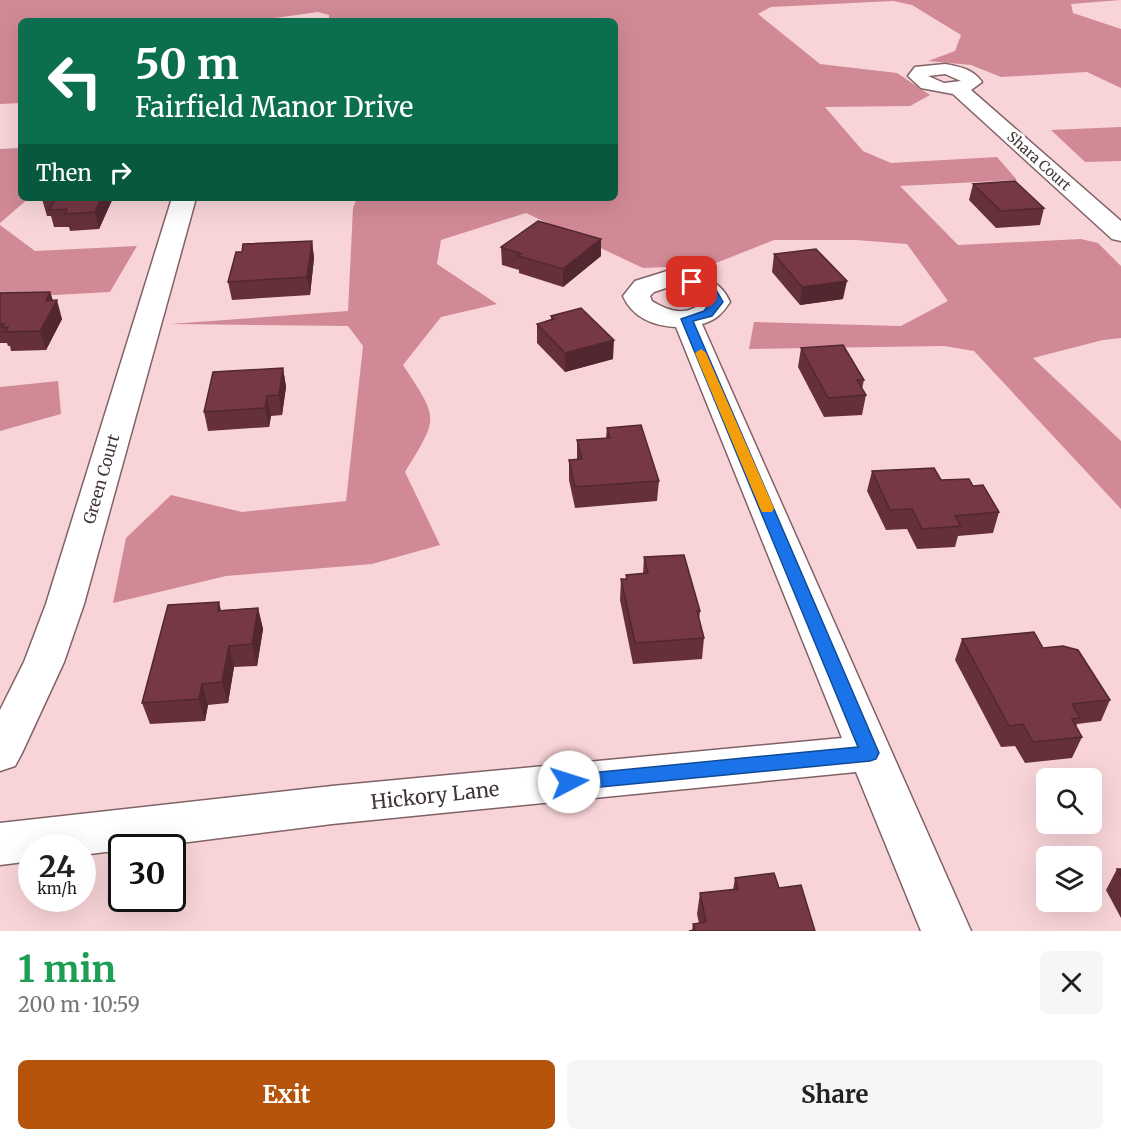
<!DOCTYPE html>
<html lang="en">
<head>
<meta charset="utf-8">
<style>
  :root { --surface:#fff; --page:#f6f6f6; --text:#202124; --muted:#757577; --accent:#b45309 }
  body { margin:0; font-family:Merriweather,serif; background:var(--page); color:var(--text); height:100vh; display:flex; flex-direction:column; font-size:22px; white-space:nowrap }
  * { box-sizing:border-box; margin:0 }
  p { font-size:20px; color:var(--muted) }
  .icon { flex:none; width:33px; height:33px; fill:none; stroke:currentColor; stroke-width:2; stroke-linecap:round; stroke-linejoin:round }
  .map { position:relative; height:931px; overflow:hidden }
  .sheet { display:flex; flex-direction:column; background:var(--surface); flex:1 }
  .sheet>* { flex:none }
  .hud { position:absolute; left:18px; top:18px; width:600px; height:183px; border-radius:9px; box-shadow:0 6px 24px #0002; background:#0b6e4f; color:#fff; overflow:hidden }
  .fabs { position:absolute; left:1036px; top:768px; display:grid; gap:12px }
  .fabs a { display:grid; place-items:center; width:66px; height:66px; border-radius:9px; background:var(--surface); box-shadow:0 6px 24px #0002; font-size:30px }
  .speed { position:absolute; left:18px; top:834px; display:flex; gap:12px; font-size:30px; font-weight:700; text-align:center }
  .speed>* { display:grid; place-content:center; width:78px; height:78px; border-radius:50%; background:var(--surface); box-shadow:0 6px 24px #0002; line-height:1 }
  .speed small { font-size:15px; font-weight:400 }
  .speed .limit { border:3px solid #111; border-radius:9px; background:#fff; color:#111 }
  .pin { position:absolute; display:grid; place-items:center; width:51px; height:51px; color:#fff; margin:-26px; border-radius:12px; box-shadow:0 3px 9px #0006 }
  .me { position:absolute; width:66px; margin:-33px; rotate:85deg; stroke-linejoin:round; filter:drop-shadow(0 0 4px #0008) }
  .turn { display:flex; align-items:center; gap:21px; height:126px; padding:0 18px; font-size:27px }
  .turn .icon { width:78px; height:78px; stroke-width:2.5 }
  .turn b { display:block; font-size:42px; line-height:51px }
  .then { display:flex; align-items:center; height:57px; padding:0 18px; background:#0003; gap:12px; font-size:22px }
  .round { display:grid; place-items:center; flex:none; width:63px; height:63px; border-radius:9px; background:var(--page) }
  .headline { display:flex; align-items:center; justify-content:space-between; height:102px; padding:0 18px }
  h1 { font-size:36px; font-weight:700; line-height:45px; color:#1e9e55 }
  .primary-button { display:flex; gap:12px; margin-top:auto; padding:12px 18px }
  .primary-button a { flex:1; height:69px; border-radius:9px; background:var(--accent); color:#fff; font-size:24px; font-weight:700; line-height:69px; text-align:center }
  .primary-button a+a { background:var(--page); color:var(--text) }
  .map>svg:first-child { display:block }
</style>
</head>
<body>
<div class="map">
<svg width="1121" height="931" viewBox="0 0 1121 931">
  <rect width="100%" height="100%" fill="#f8d4d8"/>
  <path fill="#d18a95" d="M0,0h1121l-50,4 2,9 48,16v59l-34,-16 -86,5 -30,-12 -43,-4 27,-10 6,-16 -49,-30 -19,-4 -122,6 -13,7 62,50 77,9 33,22 -20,11 -85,1 38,44 28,12 106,-6 20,23 -117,6 58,59 123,-6 17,4 23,23v72l-18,2 -70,18 88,83v68l-147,-158 -30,-5 -195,3 5,-27 147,4 47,-25 -41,-57 -51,-4h-82l-63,25 -68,3 -117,-55 -85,27 -4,24 60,40 -56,13 -38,48c36,55 36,51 2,107l35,73 -68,19 -146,12 -113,27 13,-65 45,-43 71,17 104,-11 17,-155 -15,-20 -178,-2 178,-13 5,-103 4,-10h258v-177h-286v-6l-11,-3 -64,9h-233v82l-21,1z
    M1121,127v34l-36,1 -34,-32z
    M21,148v50h8l-29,25v-74z
    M0,225l35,26 102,-5 -27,46 -110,6z
    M58,381l3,33 -61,17v-44z"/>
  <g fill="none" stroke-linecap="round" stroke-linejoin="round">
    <defs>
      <path id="minor" d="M945,64c16,3 28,5 37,18l-11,8 150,131v20l-9,-2 -159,-145 -32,-6 -13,-12 7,-9zM945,74l16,7 -17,2 -16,-7z
        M172,198h24l-112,406 -20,58 -42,91 -7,13 -15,5v-61l24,-48 22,-58z
        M667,271c26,2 52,5 63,31 -8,12 -14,18 -28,22l269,607h-50l-65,-159 -524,52 -191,24h-19v2l-40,5v-7h-50v13l-32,4v-42l332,-37 510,-48 -166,-411c-23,-1 -44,-10 -53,-31l12,-15zM669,287l25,4 9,10c-15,16 -34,11 -51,0l-2,-5 4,-4z"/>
    </defs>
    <use href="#minor" stroke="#816266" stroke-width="3"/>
    <use href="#minor" fill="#fff" fill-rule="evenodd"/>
  </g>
  <path fill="#65303a" d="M973,184l71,24 -4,17 -44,3 -27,-28z
    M43,198h70l-14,31 -29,2 -1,-4h-15l-3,-11h-4l-5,-17z
    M601,239v17l-38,31 -44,-14v-3l-17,-5 -1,-18z
    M312,241l2,17 -4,37 -78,5 -4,-18 14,-30z
    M774,254l69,45 -43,6 -28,-33z
    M50,292l3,8 9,19 -16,31 -35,1 -1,-5h-2l-1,-3h-7v-50z
    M551,316l62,43 -48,13 -28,-29v-19l14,-5z
    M801,348l63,32 -2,9 4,6 -4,20 -38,2 -26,-50z
    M283,368l3,19 -4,28 -11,1 -2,11 -61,4 -4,-19z
    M607,428l52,53 -2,20 -82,7 -6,-28v-20h8v-20l29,-2z
    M872,471l101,15 26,26 -6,21 -35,3 -3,11 -38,2 -10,-20 -21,1 -19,-39z
    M644,557l56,54 -1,9 5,18 -2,21 -69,5 -13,-64 1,-21h5l17,-5z
    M258,608l5,21 -6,37 -23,1 -6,36 -20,2 -3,16 -55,3 -8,-21 79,-93z
    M962,639l81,9 67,52 -9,21 -24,3 -1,3 6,10 -10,21 -47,5 -10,-17 -14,1 -46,-87z
    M1117,869h4v49l-15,-28z
    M735,878l44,10 36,43h-123l1,-7 6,-1 -2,-9 3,-21 33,-3z"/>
  <path fill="#522730" d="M101,198h12l-14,31 -4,-17z
    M601,239v17l-38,31v-18z
    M312,241l2,17 -4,37 -3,-18z
    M847,281l-4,18 -43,6 2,-18z
    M50,292l4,13 3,-5 5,19 -16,31 -6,-19 6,-30z
    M614,340l-1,19 -48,13v-19z
    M283,368l3,19 -4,28 -3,-20z
    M267,396l4,20 -2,11 -4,-19z
    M219,602l5,21 -6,-12z
    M258,608l5,21 -6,37 -5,-22z
    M229,646l5,21 -6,36 -6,-21z
    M202,684l6,21 -3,16 -6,-22z"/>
  <path fill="#753844" stroke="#522730" stroke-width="1.5" d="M1015,181l29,27 -43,3 -28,-27z
    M43,198h58l-6,14 -30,2 2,-5 -18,1 6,-11h-13z
    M538,221l63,18 -38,30 -45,-13 3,-2 -20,-7z
    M312,241l-5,36 -79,5 8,-30h6l1,-8z
    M816,249l31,32 -45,6 -28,-33z
    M50,292l-4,9 11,-1 -17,31 -35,1 3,-5h-7l3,-3h-4v-31z
    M581,308l33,32 -49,13 -28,-29 17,-5 -3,-3z
    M843,345l21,35h-7l9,15 -38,3 -27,-50z
    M283,368l-4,27 -12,1 -2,12 -61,4 9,-40z
    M641,425l18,56 -84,6 -6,-27 13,-1 -5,-19 33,-2 -3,-10z
    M934,468l7,12 28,-1 4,7 10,-1 16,27 -44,4 6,10 -39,3 -10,-20 -22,1 -18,-39z
    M684,555l16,56h-3l7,27 -69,5 -14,-64h6l-1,-4 22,-2 -4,-16z
    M219,602l-1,9 40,-3 -6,36 -23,2 -7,36 -20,2 -3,15 -57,4 26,-98z
    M1034,632l9,16 20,-2 15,4 32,50 -38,4 8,14 -8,1 10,18 -49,5 -10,-18 -14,2 -47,-87z
    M1117,869h4v7z
    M774,873l5,15 22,-3 14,46h-126l6,-1 -2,-6 13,-2 -6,-29 38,-4 -3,-11z"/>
  <path fill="#1a73e8" stroke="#114b97" stroke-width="1.5" d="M692,278l23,10 8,14 -11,14 -19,5 186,432 -3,6 -6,2 -301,29 -7,-2 -2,-6 2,-5 7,-2 289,-28 -177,-428 23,-8 7,-9 -4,-10 -19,-8v-5z"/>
  <path fill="#f59e0b" d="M701,349l5,4 68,155 -2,4h-10l-2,-4 -65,-155z"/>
  <g text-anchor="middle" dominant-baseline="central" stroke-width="6" stroke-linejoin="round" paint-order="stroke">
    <g font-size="14" fill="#433537" stroke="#fff">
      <text transform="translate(1039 161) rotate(42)">Shara Court</text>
    </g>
    <g font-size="16" fill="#433537" stroke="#fff">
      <text transform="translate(101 479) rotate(-74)">Green Court</text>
    </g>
    <g font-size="20" fill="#433537" stroke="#fff">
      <text transform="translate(435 795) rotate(-6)">Hickory Lane</text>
    </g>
  </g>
</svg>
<div class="fabs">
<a><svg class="icon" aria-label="search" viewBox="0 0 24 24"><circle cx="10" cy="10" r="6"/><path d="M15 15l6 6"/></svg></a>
<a><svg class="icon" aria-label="layers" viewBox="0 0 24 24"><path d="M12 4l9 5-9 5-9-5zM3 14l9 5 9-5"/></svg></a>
</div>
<div class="speed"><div>24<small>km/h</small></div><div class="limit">30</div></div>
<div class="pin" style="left:692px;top:282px;background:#d93025"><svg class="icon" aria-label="arrive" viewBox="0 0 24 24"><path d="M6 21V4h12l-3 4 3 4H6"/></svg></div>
<svg class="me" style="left:569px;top:782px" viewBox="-20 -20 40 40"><circle r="19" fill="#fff"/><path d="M0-13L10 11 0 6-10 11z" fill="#1a73e8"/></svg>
<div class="hud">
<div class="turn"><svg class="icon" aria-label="left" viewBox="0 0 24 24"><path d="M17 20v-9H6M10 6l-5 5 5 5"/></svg><div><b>50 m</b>Fairfield Manor Drive</div></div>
<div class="then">Then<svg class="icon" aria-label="right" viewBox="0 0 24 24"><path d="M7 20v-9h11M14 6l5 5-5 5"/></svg></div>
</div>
</div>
<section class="sheet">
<div class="headline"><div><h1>1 min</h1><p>200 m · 10:59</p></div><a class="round"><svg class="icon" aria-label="close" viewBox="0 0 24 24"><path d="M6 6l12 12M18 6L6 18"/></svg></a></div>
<div class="primary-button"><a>Exit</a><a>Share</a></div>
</section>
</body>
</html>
